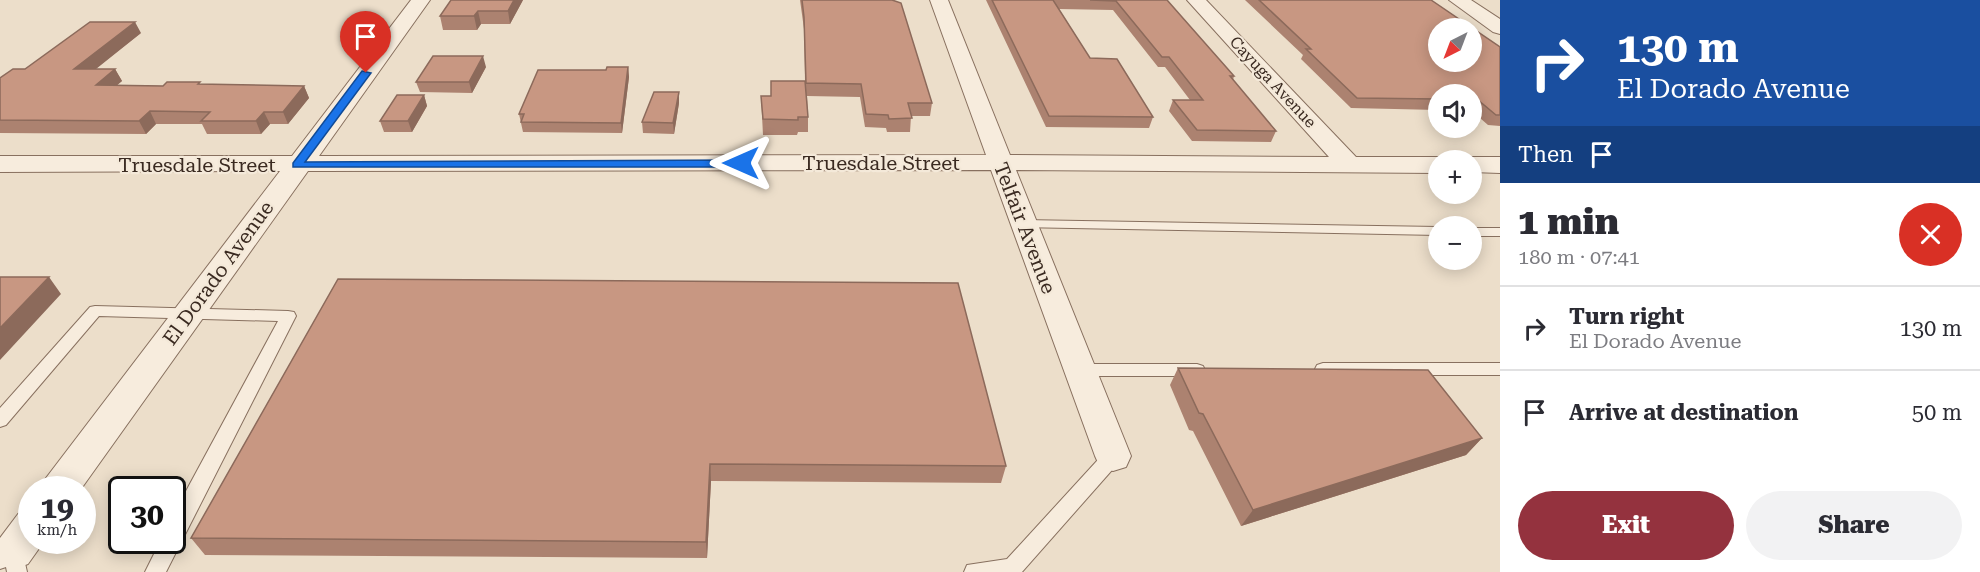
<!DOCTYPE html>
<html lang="en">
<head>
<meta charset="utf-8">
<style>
  :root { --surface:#fff; --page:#f2f2f3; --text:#2b2b33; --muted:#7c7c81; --line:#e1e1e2; --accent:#94323e }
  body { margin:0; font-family:"Roboto Serif",serif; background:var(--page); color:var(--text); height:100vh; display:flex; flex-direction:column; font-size:22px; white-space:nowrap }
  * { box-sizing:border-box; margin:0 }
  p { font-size:20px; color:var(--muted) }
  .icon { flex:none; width:33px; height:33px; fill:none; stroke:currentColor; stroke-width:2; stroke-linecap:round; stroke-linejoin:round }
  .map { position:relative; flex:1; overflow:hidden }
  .panel { display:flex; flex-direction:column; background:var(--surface); width:480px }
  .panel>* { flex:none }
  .top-card { background:#1a4fa0; color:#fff; overflow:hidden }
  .needle { width:39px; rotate:222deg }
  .controls { position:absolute; left:1428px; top:18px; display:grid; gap:12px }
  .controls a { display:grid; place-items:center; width:54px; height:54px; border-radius:50%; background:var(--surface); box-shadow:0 3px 15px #0003; font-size:30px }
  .speed { position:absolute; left:18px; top:476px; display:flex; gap:12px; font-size:30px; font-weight:700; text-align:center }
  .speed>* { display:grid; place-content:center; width:78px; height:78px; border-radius:50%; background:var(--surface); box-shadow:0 3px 15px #0003; line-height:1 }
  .speed small { font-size:15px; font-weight:400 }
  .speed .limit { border:3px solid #111; border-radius:9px; background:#fff; color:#111 }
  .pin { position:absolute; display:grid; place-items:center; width:51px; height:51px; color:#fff; margin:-62px -26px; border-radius:50% 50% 50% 0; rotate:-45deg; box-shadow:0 0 6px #0007 }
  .pin .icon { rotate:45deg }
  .me { position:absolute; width:66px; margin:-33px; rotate:270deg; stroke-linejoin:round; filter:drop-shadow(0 0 4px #0008) }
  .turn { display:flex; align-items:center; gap:21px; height:126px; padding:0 18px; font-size:27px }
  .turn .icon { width:78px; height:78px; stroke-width:2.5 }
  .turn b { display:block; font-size:42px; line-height:51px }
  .then { display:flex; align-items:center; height:57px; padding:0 18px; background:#0003; gap:12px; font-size:22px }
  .round { display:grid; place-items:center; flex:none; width:63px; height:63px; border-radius:32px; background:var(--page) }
  .overview { display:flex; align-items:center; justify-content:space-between; height:102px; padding:0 18px }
  h1 { font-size:36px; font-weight:800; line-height:45px }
  .primary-button { display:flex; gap:12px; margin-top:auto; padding:12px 18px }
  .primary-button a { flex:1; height:69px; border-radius:36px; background:var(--accent); color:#fff; font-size:24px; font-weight:800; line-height:69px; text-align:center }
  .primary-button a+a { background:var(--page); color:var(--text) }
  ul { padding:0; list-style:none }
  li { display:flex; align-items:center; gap:18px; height:84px; padding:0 18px; border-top:2px solid var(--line) }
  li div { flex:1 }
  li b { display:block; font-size:22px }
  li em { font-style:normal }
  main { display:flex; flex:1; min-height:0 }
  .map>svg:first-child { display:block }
</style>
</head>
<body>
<main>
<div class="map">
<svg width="1500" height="572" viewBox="0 0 1500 572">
  <rect width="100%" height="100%" fill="#ecdeca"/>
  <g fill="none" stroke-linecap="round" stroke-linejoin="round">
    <defs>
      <path id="service" d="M1023,220l415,7v8l-420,-8 -2,-3 2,-3z
        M1472,228h28v8h-28z
        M95,306l193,5 6,1 2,4 -130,256h-21l16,-32h11v-23l106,-196 -179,-5 -93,109 -6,2v-19l90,-101z
        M1323,363h177v12h-177l-6,-2 -2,-4 2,-4z
        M1080,364h117l6,2 2,4 -2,4 -6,2h-117l-6,-2 -2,-4 2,-4z
        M1113,448l7,3 2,5 -2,5 -98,111h-58l3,-7 40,-6 99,-108z
        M14,542l7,3 6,27h-20l-1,-5 -6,2v-20z"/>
      <path id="minor" d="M411,0h19l-111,156 667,-1 -56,-155h18l62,155 319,2 -142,-157h19l150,157h82l9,3h-9v13l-422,-3 115,286 -5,11 -13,4 -13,-4 -5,-11 -104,-286 -683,1 -227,318h-41l6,-11 234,-307 -280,1v-16h292z
        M1449,0h22l29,19v15l-7,-2z
        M1472,157h28v16l-28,-1v-12h-9z
        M32,509v31h13l-17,24 -14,5 -14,-5v-26l18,-24z"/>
    </defs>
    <use href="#service" stroke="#88705f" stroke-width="2"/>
    <use href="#minor" stroke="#88705f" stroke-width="2"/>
    <use href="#service" fill="#f7ecdd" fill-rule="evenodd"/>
    <use href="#minor" fill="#f7ecdd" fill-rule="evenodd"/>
  </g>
  <path fill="#ac8270" d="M523,0l-13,24h-29l-4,6h-34l-3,-14z
    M800,0h92l40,103 -2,13h-19l-1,16h-23l-1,-4 -21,-1 -5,-30 -53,-1 1,21v15h-10l-1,3h-34l-2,-39h10v-15h34l-1,-52z
    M986,0h181l67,76 -1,4 43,51 -5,11 -79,-1 -23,-30 4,-11h17l-25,-33h-7l-45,-57 -54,-1 31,49 63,59 -4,11 -103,-1z
    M1245,0h186l69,47v79l-12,-1 -16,-14v-17h-34v16l-87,-2 -50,-49 2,-4z
    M141,33l-46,36h20l7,12 -5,4 46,1 39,-1 102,1 5,12 -21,26h-18l-9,10h-54l-5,-10h-46l-10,10 -146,-1v-55l25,-9z
    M486,67l-14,26 -52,-1 -4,-10z
    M628,67l1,10 -7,56 -99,-1 -4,-18 87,-44z
    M424,95l3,11 -15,26h-28l-4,-11z
    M679,103l-5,31 -31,-1 -1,-11z
    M338,279l668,187 -5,17 -290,-2 -4,77 -502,-3 -14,-17z
    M1178,368l304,70 -16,17 -225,71 -48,-95 -4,-1 -19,-45z"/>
  <path fill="#8c6a5b" d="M514,0h9l-13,24 -2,-13z
    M478,11l3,13 -4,6 -3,-14z
    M135,22l6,11 -60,48 -7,-12z
    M483,56l3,11 -14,26 -3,-11z
    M628,67l1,10 -7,56 -1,-10z
    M115,69l7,12 -19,16 -7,-12z
    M304,86l5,12 -21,26 -5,-12z
    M679,92v11l-5,31 -1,-11z
    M424,95l3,11 -15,26 -4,-11z
    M150,111l6,13 -10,10 -7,-13z
    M264,112l6,12 -9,10 -5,-13z
    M49,277l12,17 -61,66v-32z
    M1482,438l-16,17 -225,71 12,-16z
    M710,464l1,17 -4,77 -1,-16z"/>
  <path fill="#c89782" stroke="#8c6a5b" stroke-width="1.5" fill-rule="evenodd" d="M451,0h63l-6,11h-30l-4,5h-34z
    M802,0h90l9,3 31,100h-24l4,15 -23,1 -1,-4 -22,-1 -5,-30 -55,-1 -2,-66z
    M992,0h61l37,58 27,1 36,58 -104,-1z
    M1090,0h77l67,76h-4l46,55 -79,-1 -24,-30h30l-34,-43h-7l-46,-56z
    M1259,0h172l69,47v68h-4l-18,-15h-6v-6h-34v5l-81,-1 -51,-49h5zM1438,28h34v34h-34z
    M90,22h45l-61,47h41l-19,16 67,1 4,-4h33l-2,2 106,2 -21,26h-19l-8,9h-55l9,-9 -60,-1 -11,10 -139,-1v-42l13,-9h12z
    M433,56h50l-14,26h-53z
    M607,67h21l-7,56 -100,-1 3,-8h-5l19,-44h68z
    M771,81h34l3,36h-10v3l-35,-1 -2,-23h10z
    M654,92h25l-6,31 -31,-1z
    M397,95h27l-16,26h-28z
    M0,277h49l-49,51z
    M338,279l620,4 48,183 -296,-2 -4,78 -515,-4z
    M1178,368l250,2 54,68 -229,72 -50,-96 -4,-1z"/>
  <path fill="#1a73e8" stroke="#114b97" stroke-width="1.5" d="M362,71l9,2 -66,89 436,-2 6,3 -6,4h-448v-4z"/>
  <g text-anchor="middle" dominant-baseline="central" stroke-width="4.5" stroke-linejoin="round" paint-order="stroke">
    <g font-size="16" fill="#3a2a21" stroke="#f4e9d9">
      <text transform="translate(1273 82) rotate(47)">Cayuga Avenue</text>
    </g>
    <g font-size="20" fill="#3a2a21" stroke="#f4e9d9">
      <text x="881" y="163">Truesdale Street</text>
      <text x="197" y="165">Truesdale Street</text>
      <text transform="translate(1025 228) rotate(69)">Telfair Avenue</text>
      <text transform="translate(218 273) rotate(-54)">El Dorado Avenue</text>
    </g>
  </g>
</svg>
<div class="controls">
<a><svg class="needle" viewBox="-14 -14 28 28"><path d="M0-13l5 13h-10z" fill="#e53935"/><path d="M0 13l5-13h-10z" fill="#7c7c81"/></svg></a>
<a><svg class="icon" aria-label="sound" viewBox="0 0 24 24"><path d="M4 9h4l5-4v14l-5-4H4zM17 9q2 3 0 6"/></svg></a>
<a>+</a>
<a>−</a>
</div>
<div class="speed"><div>19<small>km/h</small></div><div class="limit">30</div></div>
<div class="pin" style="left:366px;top:73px;background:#d93025"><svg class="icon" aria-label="arrive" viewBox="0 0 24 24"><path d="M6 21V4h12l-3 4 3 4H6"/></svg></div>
<svg class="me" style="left:741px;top:163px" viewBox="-20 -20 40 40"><path d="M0-17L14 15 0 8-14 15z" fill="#1a73e8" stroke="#fff" stroke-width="4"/></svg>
</div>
<section class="panel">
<div class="top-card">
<div class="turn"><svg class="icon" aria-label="right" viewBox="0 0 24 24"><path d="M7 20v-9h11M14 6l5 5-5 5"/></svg><div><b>130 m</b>El Dorado Avenue</div></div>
<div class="then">Then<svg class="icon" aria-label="arrive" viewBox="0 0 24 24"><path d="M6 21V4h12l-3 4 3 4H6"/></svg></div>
</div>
<div class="overview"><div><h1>1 min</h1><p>180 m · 07:41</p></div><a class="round" style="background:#d93025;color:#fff"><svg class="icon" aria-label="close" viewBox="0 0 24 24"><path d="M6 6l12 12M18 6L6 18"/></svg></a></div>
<ul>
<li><svg class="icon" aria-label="right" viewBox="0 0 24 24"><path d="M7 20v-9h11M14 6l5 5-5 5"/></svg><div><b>Turn right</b><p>El Dorado Avenue</p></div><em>130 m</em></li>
<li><svg class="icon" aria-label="arrive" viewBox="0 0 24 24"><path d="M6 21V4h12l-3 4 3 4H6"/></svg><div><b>Arrive at destination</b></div><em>50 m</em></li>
</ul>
<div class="primary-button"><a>Exit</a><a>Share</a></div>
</section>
</main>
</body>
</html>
